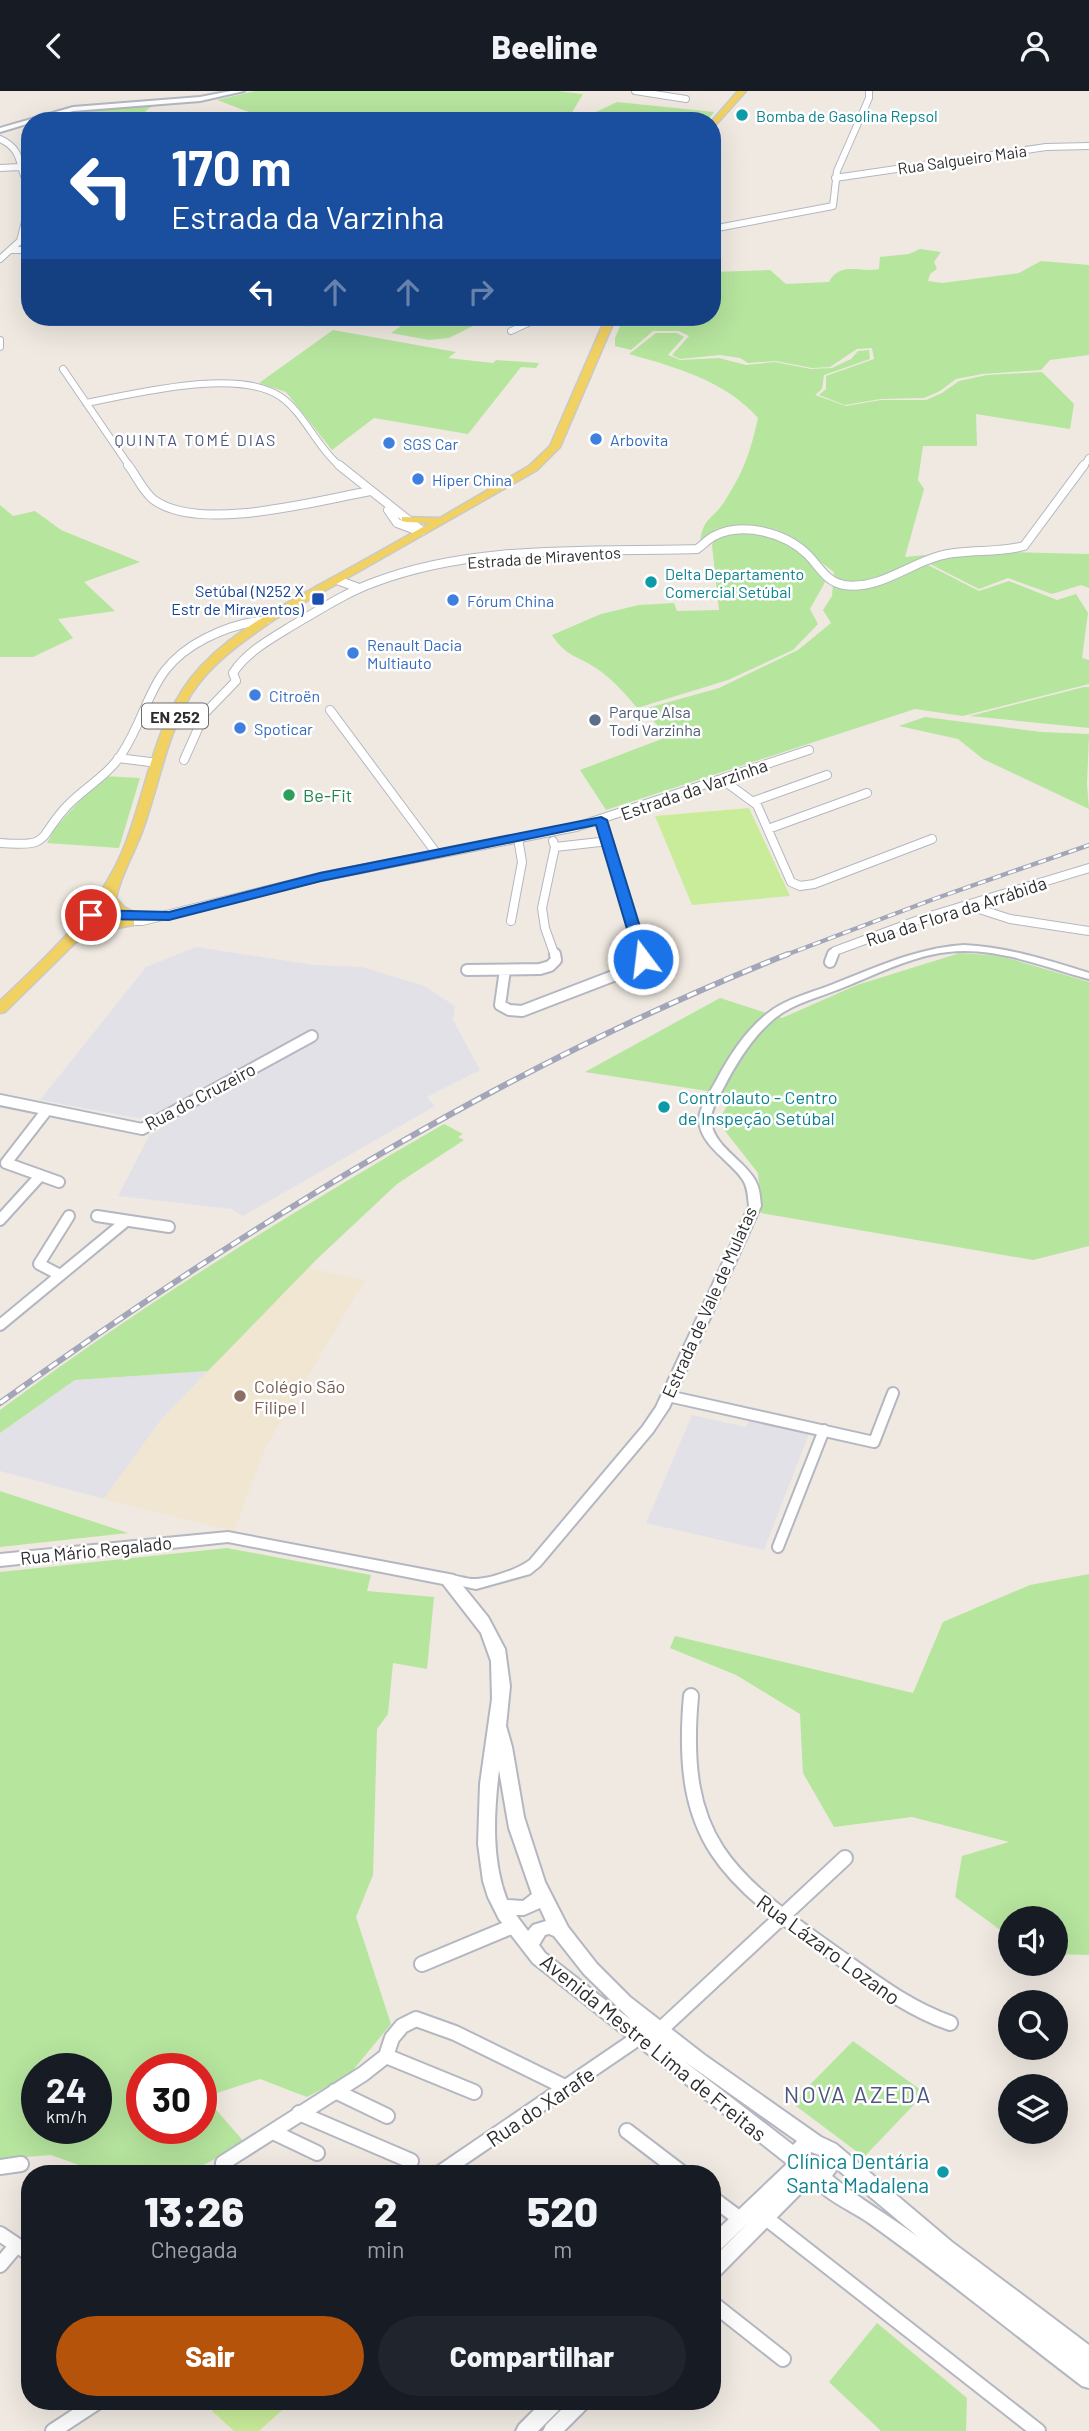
<!DOCTYPE html>
<html lang="pt">
<head>
<meta charset="utf-8">
<style>
  :root { --surface:#171b24; --page:#20242c; --text:#f1f3f6; --muted:#9ea1a6; --accent:#b45309 }
  body { margin:0; font-family:Barlow,sans-serif; background:var(--page); color:var(--text); height:100vh; display:flex; flex-direction:column; font-size:26px; white-space:nowrap }
  * { box-sizing:border-box; margin:0 }
  p { font-size:23px; color:var(--muted) }
  .icon { flex:none; width:38px; height:38px; fill:none; stroke:currentColor; stroke-width:2; stroke-linecap:round; stroke-linejoin:round }
  .map { position:relative; flex:1; overflow:hidden }
  .drawer { position:absolute; left:21px; top:2074px; width:700px; height:245px; display:flex; flex-direction:column; background:var(--surface); border-radius:28px; box-shadow:0 7px 28px #0002 }
  .drawer>* { flex:none }
  .guide { position:absolute; left:21px; top:21px; width:700px; height:214px; border-radius:28px; box-shadow:0 7px 28px #0002; background:#1a4fa0; color:#fff; overflow:hidden }
  .tools { position:absolute; left:998px; top:1815px; display:grid; gap:14px }
  .tools a { display:grid; place-items:center; width:70px; height:70px; border-radius:50%; background:var(--surface); box-shadow:0 7px 28px #0002; font-size:35px }
  .speed { position:absolute; left:21px; top:1962px; display:flex; gap:14px; font-size:35px; font-weight:700; text-align:center }
  .speed>* { display:grid; place-content:center; width:91px; height:91px; border-radius:50%; background:var(--surface); box-shadow:0 7px 28px #0002; line-height:1 }
  .speed small { font-size:18px; font-weight:400 }
  .speed .limit { border:10px solid #d22; background:#fff; color:#111 }
  .pin { position:absolute; display:grid; place-items:center; width:60px; height:60px; color:#fff; margin:-30px; border:4px solid #fff; border-radius:50%; box-shadow:0 2px 7px #0007 }
  .me { position:absolute; width:77px; margin:-38px; rotate:345deg; stroke-linejoin:round; filter:drop-shadow(0 0 5px #0008) }
  .turn { display:flex; align-items:center; gap:24px; height:147px; padding:0 35px; font-size:32px }
  .turn .icon { width:91px; height:91px; stroke-width:2.5 }
  .turn b { display:block; font-size:49px; line-height:60px }
  .lanes { display:flex; align-items:center; height:66px; padding:0 35px; background:#0003; justify-content:center; gap:35px; direction:ltr }
  .lanes .off { opacity:.35 }
  .eta { display:flex; justify-content:space-evenly; align-items:center; height:119px; text-align:center }
  .eta b { font-size:42px; font-weight:800; line-height:49px }
  .action { display:flex; gap:14px; margin-top:auto; padding:14px 35px }
  .action a { flex:1; height:80px; border-radius:42px; background:var(--accent); color:#fff; font-size:28px; font-weight:800; line-height:80px; text-align:center }
  .action a+a { background:var(--page); color:var(--text) }
  header { display:flex; justify-content:space-between; align-items:center; height:91px; padding:0 35px; background:var(--surface); font-size:32px; font-weight:800 }
  .map>svg:first-child { display:block }
</style>
</head>
<body>
<header><svg class="icon" aria-label="back" viewBox="0 0 24 24"><path d="M15 5l-7 7 7 7"/></svg>Beeline<svg class="icon" aria-label="person" viewBox="0 0 24 24"><circle cx="12" cy="8" r="4"/><path d="M4 21q1-7 8-7t8 7"/></svg></header>
<div class="map">
<svg width="1089" height="2340" viewBox="0 0 1089 2340">
  <rect width="100%" height="100%" fill="#efe9e1"/>
  <path fill="#e3e1e8" d="M196,856l118,18 48,2 62,19 31,20 -2,14 27,50 -53,27 8,9 -192,110 -11,-7 -114,-13 31,-60 13,-8 -19,-9 -103,-19 106,-133z
    M208,1280l-47,49 -57,79 -104,-28v-38l75,-53z
    M692,1324l54,12 4,-9 60,13 -46,119 -118,-27z"/>
  <path fill="#f0e6d1" d="M308,1177l57,12 -100,168 -31,83 -130,-32 57,-79z"/>
  <path fill="#b6e59e" fill-rule="evenodd" d="M255,0h302l26,3 -16,27h-294l-56,-21z
    M617,11l97,10 -7,9h-130z
    M156,13l-11,7 7,3 -14,7h-105l49,-12z
    M920,158l21,3 -7,10 3,7 -7,5 -2,7 14,2 77,-10 22,-12 48,4v90l-39,5 -9,10 -59,4 -26,5 -16,12 -16,7 -43,1 -36,6 -26,-10 7,-6v-13l48,-17 -2,-11 -15,1 -27,18 -18,1 -36,-7 -28,2 -8,-5 -20,-3 -40,4 -8,-4 17,-19 -10,-5h-26l-22,19 -16,-4v-8l9,-21h88l2,-45 56,-2 16,14 43,-2c11,-21 31,-9 50,-13l1,-12 29,-3z
    M248,226h101c-18,15 -80,9 -101,0z
    M410,226h81l-42,21 -20,2 -38,-7 20,-14z
    M333,239l123,22 -8,6 45,5 3,-3 43,3 -3,5 -15,-1 -53,67 -94,-16 -42,32 -46,-58 -27,-9z
    M656,242h21l7,4 -16,18 12,5 39,-2 27,7 29,-3 36,7 21,-1 19,-9 7,-8 11,-1 1,9 -46,16 -2,14 -7,6 31,11 35,-6h45l16,-7 17,-12 28,-6 55,-3 32,32 -4,25 -94,-15 1,32h-54l-5,34 6,9 -19,68 31,-3 -10,10 53,27 30,-10 48,19 19,-6 12,19 -6,45 7,2v24l-126,32 -48,-7 -309,101 -26,-40 87,-33 -23,-28 75,-21 79,-38 33,-27 -8,-13 9,-14 2,-24 -61,-45 31,28 21,27 -15,27 8,15 -25,26 -65,30 -91,28c-12,-15 -25,-29 -41,-40 -18,-12 -31,-12 -44,-33l49,-21 38,-9 35,-2 3,8 42,-1 -7,-65 5,-19 -6,18 -11,1c2,-29 13,-24 26,-46 18,-28 25,-49 32,-81 -32,-37 -83,-51 -129,-64z
    M0,414l13,11 22,-5 26,19 79,32 -56,20 31,29 -57,8 15,19 -40,19h-33z
    M957,460l132,3v34l-8,-3 -29,9 -44,-16 -29,11 -53,-27 30,-5z
    M1084,596h5v41l-119,-12z
    M925,626l116,15 48,2 -2,50 2,25 -106,-50 -25,-20 -59,-13z
    M102,685l38,2 -21,70 -72,-5 8,-15z
    M960,862l41,3 88,26v264l-56,14 -272,-47 -3,-40 -40,-51 15,-27 -148,-23 135,-74 62,20 75,-33z
    M444,1033l19,10 -5,3 6,3 -67,44 -80,75 -109,112 -133,9 -75,53v-23c142,-105 291,-198 444,-286z
    M0,1400l128,42 -128,14z
    M227,1457l144,27 -4,16 67,6 -7,72 -34,-6 -5,51 -11,15 -4,146 -17,42 35,107 -42,51 -42,22 -47,-18 -55,18 40,46 -57,30h-87l-50,-18 -51,4v-587zM37,1978h59v59h-59zM142,1978h59v59h-59z
    M1089,1483v381l-34,-1v-36h-45v19l-55,-40 7,-41 47,-14 -97,-25 -78,10 -31,-54 -3,-59 -64,-39 -66,-27 5,-12 238,57 30,-71 87,-37z
    M853,1950l72,52 -61,64 -72,-54z
    M877,2232l90,75 -1,33h-85l-52,-49z"/>
  <path fill="#c9ec9a" d="M749,717l41,88 -98,9 -37,-89z
    M223,2310h69l-33,30h-25l-22,-20z"/>
  <g fill="none" stroke-linecap="round" stroke-linejoin="round">
    <defs>
      <path id="minor-far3" d="M635,0l51,8
        M0,48c26,12 16,28 30,49
        M0,77l20,-1
        M835,87l211,-31 43,-1
        M712,138l121,-23 4,-35 32,-73v-7
        M12,159h18
        M0,168l20,-18 10,-39
        M571,226l39,3
        M511,240l30,-14
        M0,249v7
        M63,278l67,98
        M86,312c49,-9 152,-36 195,-6 23,16 37,52 60,70
        M1083,376l6,-9"/>
      <path id="minor-far2" d="M128,374c8,10 15,27 26,35 46,33 162,1 216,-9
        M339,374l83,66
        M388,419l9,13 19,7
        M337,489l22,8
        M330,619l107,144
        M118,667l40,5
        M184,669l21,-47 31,-32 -3,-8c14,-22 41,-36 62,-49 26,-15 52,-32 80,-42 101,-38 216,-30 322,-33 6,-4 11,-10 17,-13 29,-15 72,-3 94,19 11,11 18,27 36,30 35,5 63,-20 95,-29 28,-8 57,-2 85,-10l60,-81
        M723,689l34,25 34,77 9,4 14,-2 118,-45
        M754,710l73,-26
        M768,738l99,-36
        M553,750l2,6 54,-6 -8,-21
        M609,750l34,115
        M0,752c53,4 36,-4 67,-37 17,-18 40,-30 54,-51 32,-49 26,-87 85,-117 20,-10 39,-16 61,-18
        M555,756l-13,61 3,20 10,28
        M967,814l43,14 79,12
        M91,824l20,6h31l178,-44 256,-50 233,-77
        M511,830l11,-59 -4,-24
        M833,865l2,-5 89,-33 165,-50"/>
      <path id="minor-far1" d="M830,871l3,-8
        M467,879l73,-1 10,-3 6,-6 -1,-6
        M505,879l-5,35 9,5 13,1 112,-43 8,-14
        M0,1009l142,29 170,-93
        M47,1019l-41,53 53,19
        M97,1125l72,11
        M0,1129l40,-44
        M60,1184l-21,-11 30,-48
        M0,1234l126,-104
        M668,1305l206,46 19,-49
        M778,1456l46,-117"/>
      <path id="minor" d="M691,1605c-13,144 34,181 145,259 37,26 71,53 114,68
        M422,1873l91,-38
        M659,1940l186,-173
        M386,1965l88,36
        M335,2000l52,25
        M299,2022l112,48
        M627,2040l55,42
        M273,2041l44,21
        M223,2072l140,-89 23,-18 6,-18 10,-12 14,-7 39,14 112,55
        M0,2076l21,-3
        M440,2082l198,-135
        M712,2107l28,21
        M766,2127l272,213
        M0,2143l30,20
        M0,2174l16,-19
        M712,2212l71,56
        M53,2340l46,-30"/>
      <path id="tertiary" d="M231,0h13l-44,10 -127,10 -34,10h-9v2l-30,9v-4l73,-21 127,-10z
        M964,854c43,2 84,15 125,28v6c-41,-11 -81,-28 -125,-28 -43,0 -82,21 -122,37 -22,9 -48,15 -67,30 -22,18 -38,44 -51,69 -5,9 -14,24 -13,34 2,25 33,39 44,59 5,9 5,17 6,26l-92,202 -16,24 -113,134 -10,8 -54,15 -33,-7 -2,-3 2,-3c12,-3 22,4 34,3 16,-1 41,-10 53,-19l113,-134 13,-19 93,-201c-1,-9 -1,-18 -6,-26 -12,-19 -43,-34 -44,-60 0,-12 11,-28 17,-39 13,-25 30,-51 52,-68 18,-14 42,-20 63,-28 44,-17 85,-37 133,-40z
        M797,2062l6,2 3,9 -2,4 12,-1 6,2 2,5 -2,5 -9,2 -95,96 -6,2v-20l39,-39 -33,32 -6,3v-20l77,-73 2,-7z
        M543,2310h22l-3,6 -24,24h-22l3,-6z
        M570,2310h21l-3,6 -24,24h-21l3,-6z"/>
      <path id="secondary" d="M228,1441l226,43 34,42 17,32 5,37 -4,40 6,21 12,70 21,65 23,45 29,37 33,33 76,59 115,81 15,7 116,98 137,103v43l-7,-2c-71,-54 -140,-111 -213,-163 -20,-14 -52,-26 -63,-49l3,-6 10,-4 3,-8 -11,-4 -7,14 -7,2 -7,-2 -257,-203 -34,-44 -11,-22 -5,-16 -5,-37 2,-60 12,-85 -1,-38 -10,-28 -38,-49 -215,-42 -228,24v-12zM499,1679l10,58 23,66 -9,7 -16,-1c-16,-40 -13,-88 -8,-130zM540,1817l6,13 -13,4 -5,6 -12,-16h8zM549,1843l5,2 30,38 47,46 -86,-67 -6,-8 6,-10zM684,1970l113,80 -4,4zM837,2078l81,68c-28,-21 -60,-39 -86,-61z"/>
      <path id="primary" d="M738,0h8l-34,38v-8z
        M606,226h10l-56,130 -23,23 -262,149c-30,21 -63,43 -83,74 -25,41 -33,91 -49,136 -8,23 -22,45 -27,69l8,9 18,9 -8,4v5l-35,6 -16,10 -7,1 -71,70 -5,1v-12c47,-45 97,-89 123,-151 23,-56 30,-123 68,-172 33,-42 82,-67 128,-93 37,-20 74,-41 111,-62l-24,-1 -4,-1v-4l38,1 89,-52 21,-20zM106,812l8,10 14,5 -38,7z"/>
    </defs>
    <use href="#minor-far3" stroke="#b4b7c1" stroke-width="8"/>
    <use href="#minor-far2" stroke="#b4b7c1" stroke-width="10"/>
    <use href="#minor-far1" stroke="#b4b7c1" stroke-width="14"/>
    <use href="#minor" stroke="#b4b7c1" stroke-width="18"/>
    <use href="#tertiary" stroke="#b4b7c1" stroke-width="4"/>
    <use href="#secondary" stroke="#b4b7c1" stroke-width="4"/>
    <use href="#primary" stroke="#c9c9c9" stroke-width="3"/>
    <use href="#minor-far3" stroke="#fff" stroke-width="6"/>
    <use href="#minor-far2" stroke="#fff" stroke-width="8"/>
    <use href="#minor-far1" stroke="#fff" stroke-width="10"/>
    <use href="#minor" stroke="#fff" stroke-width="14"/>
    <use href="#tertiary" fill="#fff" fill-rule="evenodd"/>
    <use href="#secondary" fill="#fff" fill-rule="evenodd"/>
    <use href="#primary" fill="#f2d163" fill-rule="evenodd"/>
    <defs>
      <path id="rail-far1" d="M783,865l151,-57 155,-54"/>
      <path id="rail" d="M0,1312c246,-177 505,-337 788,-449"/>
    </defs>
    <use href="#rail-far1" stroke="#a3a6b8" stroke-width="4.5"/>
    <use href="#rail" stroke="#a3a6b8" stroke-width="6"/>
    <use href="#rail-far1" stroke="#fff" stroke-width="2.5" stroke-dasharray="8" stroke-linecap="butt"/>
    <use href="#rail" stroke="#fff" stroke-width="3.5" stroke-dasharray="10" stroke-linecap="butt"/>
  </g>
  <path fill="#1a73e8" stroke="#114b97" stroke-width="2" d="M601,726l6,3 43,139 -2,3 -5,1 -7,-4 -40,-134 -275,56 -152,39 -78,-1 -6,-4 6,-5 78,2 151,-39z"/>
  <g fill="#0f9aa8" stroke="#fff" stroke-width="2.5">
    <circle cx="742" cy="24" r="7"/>
    <circle cx="651" cy="491" r="7"/>
    <circle cx="664" cy="1016" r="7"/>
    <circle cx="943" cy="2081" r="7"/>
  </g>
  <g fill="#3f7fe0" stroke="#fff" stroke-width="2.5">
    <circle cx="596" cy="348" r="7"/>
    <circle cx="389" cy="352" r="7"/>
    <circle cx="418" cy="388" r="7"/>
    <circle cx="453" cy="509" r="7"/>
    <circle cx="353" cy="562" r="7"/>
    <circle cx="255" cy="604" r="7"/>
    <circle cx="240" cy="637" r="7"/>
  </g>
  <rect fill="#1a4fb4" stroke="#fff" stroke-width="2.5" x="311" y="501" width="14" height="14" rx="3.5"/>
  <circle fill="#5c6f8a" stroke="#fff" stroke-width="2.5" cx="595" cy="629" r="7"/>
  <circle fill="#2e9e5b" stroke="#fff" stroke-width="2.5" cx="289" cy="704" r="7"/>
  <circle fill="#8d6e63" stroke="#fff" stroke-width="2.5" cx="240" cy="1305" r="7"/>
  <g text-anchor="middle" dominant-baseline="central" stroke-width="5" stroke-linejoin="round" paint-order="stroke">
    <g font-size="16" fill="#0d838f" stroke="#fff" text-anchor="start">
      <text x="756" y="24">Bomba de Gasolina Repsol</text>
      <text x="665" y="482">Delta Departamento<tspan x="665" dy="18">Comercial Setúbal</tspan></text>
    </g>
    <g font-size="16" fill="#2e2e2e" stroke="#fff">
      <text transform="translate(962 68) rotate(-8)">Rua Salgueiro Maia</text>
      <text transform="translate(544 466) rotate(-4)">Estrada de Miraventos</text>
    </g>
    <g font-size="16" letter-spacing="2" fill="#4d5680" stroke="#fff">
      <text x="196" y="348">QUINTA TOMÉ DIAS</text>
    </g>
    <g font-size="16" fill="#366cbe" stroke="#fff" text-anchor="start">
      <text x="610" y="348">Arbovita</text>
      <text x="403" y="352">SGS Car</text>
      <text x="432" y="388">Hiper China</text>
      <text x="467" y="509">Fórum China</text>
      <text x="367" y="553">Renault Dacia<tspan x="367" dy="18">Multiauto</tspan></text>
      <text x="269" y="604">Citroën</text>
      <text x="254" y="637">Spoticar</text>
    </g>
    <g font-size="16" fill="#164399" stroke="#fff" text-anchor="end">
      <text x="304" y="499">Setúbal (N252 X<tspan x="304" dy="18">Estr de Miraventos)</tspan></text>
    </g>
    <g font-size="16" fill="#4e5e75" stroke="#fff" text-anchor="start">
      <text x="609" y="620">Parque Alsa<tspan x="609" dy="18">Todi Varzinha</tspan></text>
    </g>
    <rect fill="#fff" stroke="#6d6d6d" stroke-width="2" x="142" y="612.5" width="66" height="25" rx="5"/>
    <g font-size="16" font-weight="bold" fill="#2e2e2e">
      <text x="175" y="625">EN 252</text>
    </g>
    <g font-size="18" fill="#2e2e2e" stroke="#fff">
      <text transform="translate(694 698) rotate(-19)">Estrada da Varzinha</text>
      <text transform="translate(956 820) rotate(-18)">Rua da Flora da Arrábida</text>
      <text transform="translate(200 1005) rotate(-28)">Rua do Cruzeiro</text>
      <text transform="translate(709 1211) rotate(-66)">Estrada de Vale de Mulatas</text>
      <text transform="translate(96 1459) rotate(-6)">Rua Mário Regalado</text>
    </g>
    <g font-size="18" fill="#27864d" stroke="#fff" text-anchor="start">
      <text x="303" y="704">Be-Fit</text>
    </g>
    <g font-size="18" fill="#0d838f" stroke="#fff" text-anchor="start">
      <text x="678" y="1006">Controlauto - Centro<tspan x="678" dy="21">de Inspeção Setúbal</tspan></text>
    </g>
    <g font-size="18" fill="#785e54" stroke="#fff" text-anchor="start">
      <text x="254" y="1295">Colégio São<tspan x="254" dy="21">Filipe I</tspan></text>
    </g>
    <g font-size="21" fill="#2e2e2e" stroke="#fff">
      <text transform="translate(829 1858) rotate(36)">Rua Lázaro Lozano</text>
      <text transform="translate(654 1956) rotate(39)">Avenida Mestre Lima de Freitas</text>
      <text transform="translate(540 2015) rotate(-34)">Rua do Xarafe</text>
    </g>
    <g font-size="21" fill="#0d838f" stroke="#fff" text-anchor="end">
      <text x="929" y="2069">Clínica Dentária<tspan x="929" dy="24">Santa Madalena</tspan></text>
    </g>
    <g font-size="23" letter-spacing="2" fill="#4d5680" stroke="#fff">
      <text x="858" y="2003">NOVA AZEDA</text>
    </g>
  </g>
</svg>
<div class="tools">
<a><svg class="icon" aria-label="sound" viewBox="0 0 24 24"><path d="M4 9h4l5-4v14l-5-4H4zM17 9q2 3 0 6"/></svg></a>
<a><svg class="icon" aria-label="search" viewBox="0 0 24 24"><circle cx="10" cy="10" r="6"/><path d="M15 15l6 6"/></svg></a>
<a><svg class="icon" aria-label="layers" viewBox="0 0 24 24"><path d="M12 4l9 5-9 5-9-5zM3 14l9 5 9-5"/></svg></a>
</div>
<div class="speed"><div>24<small>km/h</small></div><div class="limit">30</div></div>
<div class="pin" style="left:91px;top:824px;background:#d93025"><svg class="icon" aria-label="arrive" viewBox="0 0 24 24"><path d="M6 21V4h12l-3 4 3 4H6"/></svg></div>
<svg class="me" style="left:643px;top:868px" viewBox="-20 -20 40 40"><circle r="17" fill="#1a73e8" stroke="#fff" stroke-width="3"/><path d="M0-11L8 9 0 5-8 9z" fill="#fff"/></svg>
<div class="guide">
<div class="turn"><svg class="icon" aria-label="left" viewBox="0 0 24 24"><path d="M17 20v-9H6M10 6l-5 5 5 5"/></svg><div><b>170 m</b>Estrada da Varzinha</div></div>
<div class="lanes"><svg class="icon" aria-label="left" viewBox="0 0 24 24"><path d="M17 20v-9H6M10 6l-5 5 5 5"/></svg><svg class="icon off" aria-label="ahead" viewBox="0 0 24 24"><path d="M12 20V5M6 11l6-6 6 6"/></svg><svg class="icon off" aria-label="ahead" viewBox="0 0 24 24"><path d="M12 20V5M6 11l6-6 6 6"/></svg><svg class="icon off" aria-label="right" viewBox="0 0 24 24"><path d="M7 20v-9h11M14 6l5 5-5 5"/></svg></div>
</div>
<section class="drawer">
<div class="eta">
<div><b>13:26</b><p>Chegada</p></div>
<div><b>2</b><p>min</p></div>
<div><b>520</b><p>m</p></div>
</div>
<div class="action"><a>Sair</a><a>Compartilhar</a></div>
</section>
</div>
</body>
</html>
